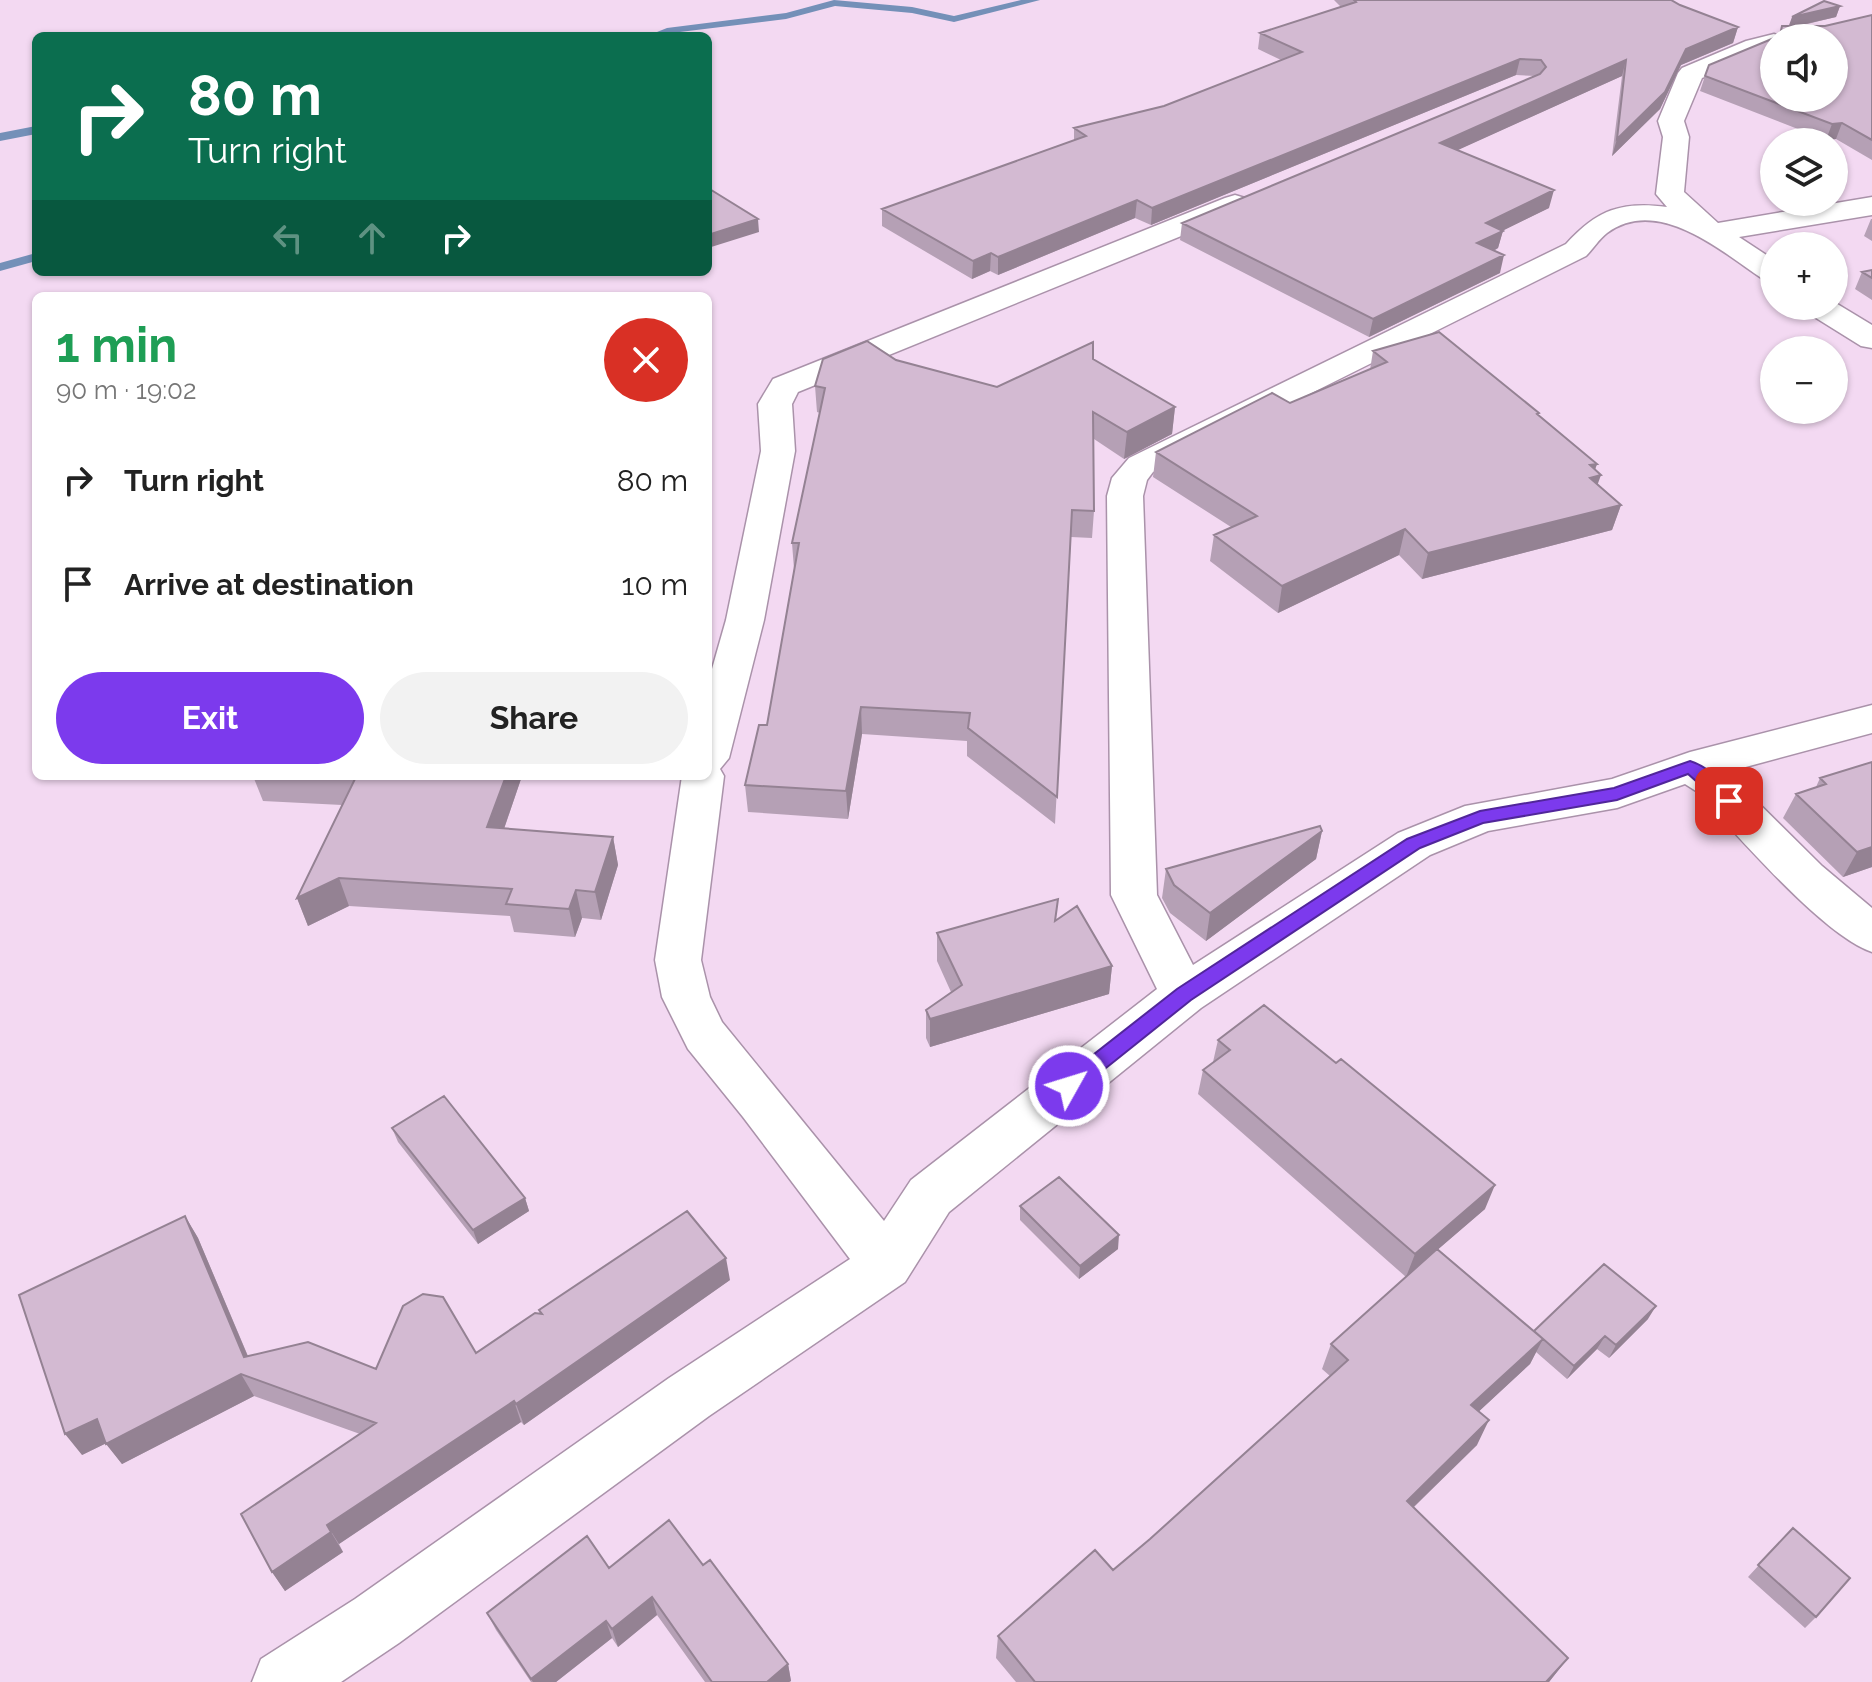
<!DOCTYPE html>
<html lang="en">
<head>
<meta charset="utf-8">
<style>
  :root { --surface:#fff; --page:#f2f2f2; --text:#222; --muted:#767676; --accent:#7c3aed }
  body { margin:0; font-family:Raleway,sans-serif; background:var(--page); color:var(--text); height:100vh; display:flex; flex-direction:column; font-size:30px; white-space:nowrap }
  * { box-sizing:border-box; margin:0 }
  p { font-size:26px; color:var(--muted) }
  .icon { flex:none; width:44px; height:44px; fill:none; stroke:currentColor; stroke-width:2; stroke-linecap:round; stroke-linejoin:round }
  .map { position:relative; flex:1; overflow:hidden }
  .panel { position:absolute; left:32px; top:292px; width:680px; height:488px; display:flex; flex-direction:column; background:var(--surface); border-radius:12px; box-shadow:0 2px 6px #0004 }
  .panel>* { flex:none }
  .top-card { position:absolute; left:32px; top:32px; width:680px; height:244px; border-radius:12px; box-shadow:0 2px 6px #0004; background:#0b6e4f; color:#fff; overflow:hidden }
  .tools { position:absolute; left:1760px; top:24px; display:grid; gap:16px }
  .tools a { display:grid; place-items:center; width:88px; height:88px; border-radius:50%; background:var(--surface); box-shadow:0 2px 6px #0004; font-size:40px }
  .pin { position:absolute; display:grid; place-items:center; width:68px; height:68px; color:#fff; margin:-34px; border-radius:16px; box-shadow:0 4px 12px #0006 }
  .me { position:absolute; width:88px; margin:-44px; rotate:51deg; stroke-linejoin:round; filter:drop-shadow(0 0 6px #0008) }
  .turn { display:flex; align-items:center; gap:28px; height:168px; padding:0 24px; font-size:36px }
  .turn .icon { width:104px; height:104px; stroke-width:2.5 }
  .turn b { display:block; font-size:56px; line-height:68px }
  .lanes { display:flex; align-items:center; height:76px; padding:0 24px; background:#0003; justify-content:center; gap:40px; direction:ltr }
  .lanes .off { opacity:.35 }
  .round { display:grid; place-items:center; flex:none; width:84px; height:84px; border-radius:42px; background:var(--page) }
  .summary { display:flex; align-items:center; justify-content:space-between; height:136px; padding:0 24px }
  h1 { font-size:48px; font-weight:700; line-height:60px; color:#1e9e55 }
  .button { display:flex; gap:16px; margin-top:auto; padding:16px 24px }
  .button a { flex:1; height:92px; border-radius:48px; background:var(--accent); color:#fff; font-size:32px; font-weight:700; line-height:92px; text-align:center }
  .button a+a { background:var(--page); color:var(--text) }
  ul { padding:0; list-style:none }
  li { display:flex; align-items:center; gap:24px; height:104px; padding:0 24px }
  li div { flex:1 }
  li b { display:block; font-size:30px }
  li em { font-style:normal }
  .map>svg:first-child { display:block }
</style>
</head>
<body>
<div class="map">
<svg width="1872" height="1682" viewBox="0 0 1872 1682">
  <rect width="100%" height="100%" fill="#f3d9f2"/>
  <g fill="none" stroke-linecap="round" stroke-linejoin="round">
    <path fill="#7490b8" fill-rule="evenodd" d="M834,0l78,7 42,9 67,-16h19l-86,22 -42,-9 -77,-7 -49,13 -139,17 20,-8 119,-15z
      M36,126v8l-36,7v-8z
      M36,253v8l-36,10v-8z"/>
    <defs>
      <path id="minor" d="M1774,34l10,4h-10v10l-72,30 -18,43 5,16 -5,55 34,31 154,-26v18l-133,22 35,23v22l-11,-3c-41,-27 -105,-84 -156,-46 -8,6 -14,16 -21,23l-433,216 -6,8 -4,16 14,399 36,70 205,-132 67,-27 147,-27 78,-27 182,-47v28l-145,39 95,94 50,42v44c-49,-16 -137,-120 -176,-161l-11,-7 -68,24 -129,23 -58,24 -229,153 -252,204 -44,70 -196,134 -310,227 -58,39h-89l9,-23 94,-60 314,-221 181,-119 -107,-142 -55,-68 -26,-52 -7,-37 27,-184h26v-93l18,-63 35,-169 -3,-47 15,-25 452,-181 10,-3 10,3 4,6 -4,6 -447,182 -6,12 3,47 -31,169 -35,138 -9,11 4,7 -23,184 9,37 12,25 162,199 27,-41 246,-191 -46,-94 -4,-399 5,-18 17,-20 437,-214c31,-34 55,-43 101,-37l-11,-13 7,-57 -5,-16 20,-48 4,-5 64,-27z
        M1834,302l38,23v23l-11,-2 -53,-33 -4,-7h30z"/>
    </defs>
    <use href="#minor" stroke="#aa92aa" stroke-width="3"/>
    <use href="#minor" fill="#fff" fill-rule="evenodd"/>
  </g>
  <path fill="#b5a0b5" d="M1334,0h337l9,5 58,22 -5,16 -52,22 -21,44 -48,47 10,-80 -165,74 92,58 -46,22 -5,18 -4,3 6,22 -131,64 -189,-97 2,-17 354,-147 -20,-1 -365,150 -16,-7 -137,57 -8,-4 -18,8 -90,-53v-17l192,-69v-12l90,-22 117,-46 -23,-11 2,-16 81,-26z
    M1840,6l-4,11 -37,9h26l47,-11v145l-36,-21 -10,1 -126,-49 5,-15 74,-40 3,-10h7z
    M1871,219h1v22l-8,-5z
    M1872,270v30l-17,-11 7,-17z
    M1373,351l166,62v2l58,49 -2,6 2,14 24,21 -9,25 -190,49 -23,-24 -121,58 -68,-52 4,-26 17,-8 -78,-50 3,-25 134,-49 80,-33z
    M1093,359l82,48 -3,27 -48,25 -30,-20v72l-2,27 -21,-1 -16,287 -88,-68v-15l-105,-7 -14,85 -100,-7 -3,-27 22,-60 27,-156 -2,-26 28,-130 -3,-1 -2,-26 81,-26 101,27z
    M1872,762v105l-29,10 -60,-59 13,-24 20,-7 4,-9z
    M253,776h269l-18,53 109,8 5,28 -17,55 -19,-2 -7,19 -61,-5 -4,-16 -161,-10 -41,20 -11,-28 45,-93 -79,-4z
    M1322,831l-6,28 -110,82 -36,-28 -8,-15 4,-29z
    M1056,920l56,46 -3,28 -179,53 -4,-9v-28l25,-18 -14,-31v-28z
    M1218,1040l118,23 149,146 -47,40 96,82 114,-12 -39,39 -12,-9 -30,30 -31,-27 -6,12 -51,47 -2,34 -63,62 154,151 -19,24h-533l-20,-24 2,-22 115,-66 37,-31 180,-163 -8,-7 9,-25 75,-67 -208,-183 5,-24 10,-8z
    M392,1128l133,70 4,13 -51,33 -80,-102z
    M1020,1206l98,43 -39,30 -59,-59z
    M185,1216l13,22 50,118 128,13 100,-16 64,-39 -1,-4 191,-30 -206,145 -3,-3 -182,122 4,8 -58,39 -13,-19 88,-138 -106,-38 -132,68 -16,-21 -24,12z
    M1793,1528l23,89 -11,11 -57,-51z
    M703,1565l85,99 3,17 -2,1h-84l-48,-67 -39,32 -6,-9 -56,44h-25l-35,-52 -9,-17 122,-45z"/>
  <path fill="#948293" d="M1840,6l-4,11 -48,11 4,-11z
    M1738,27l-5,16 -52,22 -21,44 -48,47 5,-17 69,-90z
    M1520,59l-4,16 -365,150 1,-17z
    M1626,60l-4,16 -186,84 4,-17z
    M1842,123l-6,16 -10,1 6,-16z
    M1554,190l-5,18 -67,33 4,-18z
    M1137,200l-2,18 -137,57v-18z
    M758,219l1,13 -51,16v-13z
    M1503,231l-5,17 -25,13 4,-18z
    M991,253l-1,18 -18,8 1,-18z
    M1504,255l-4,18 -131,64 4,-18z
    M1175,407l-3,27 -48,25 3,-27z
    M1597,464l-5,13 9,-2 -9,25 -2,-35z
    M1621,505l-9,25 -190,49 6,-26z
    M1405,529l-6,26 -121,58 4,-27z
    M861,707l1,27 -14,85 -2,-28z
    M506,776h16l-27,79 -8,-28z
    M1322,831l-6,28 -110,82 4,-28z
    M613,837l5,28 -17,55 -6,-28z
    M1872,847v20l-29,10 14,-25z
    M339,878l10,28 -41,20 -11,-28z
    M576,890l6,28 -7,19 -6,-28z
    M1112,966l-3,28 -179,53v-28z
    M1495,1185l-10,24 -79,68 9,-23z
    M525,1198l4,13 -51,33 -5,-14z
    M185,1216l13,22 59,140 -13,-21z
    M1119,1235l-1,14 -39,30 1,-13z
    M726,1258l4,22 -206,145 -8,-21z
    M1656,1306l-8,13 -39,39 7,-13z
    M1605,1336l-8,13 -30,30 7,-13z
    M1543,1339l-13,25 -70,65 11,-24z
    M241,1374l13,22 -132,68 -16,-20z
    M514,1401l7,21 -182,122 -12,-19z
    M97,1419l16,21 -31,15 -17,-21z
    M1489,1420l-12,25 -81,79 11,-23z
    M331,1532l12,20 -58,39 -13,-19z
    M652,1597l5,18 -39,32 -6,-18z
    M606,1621l6,17 -56,44h-23l-2,-3z
    M1568,1658l-19,24h-3z
    M788,1664l3,17 -2,1h-22z"/>
  <path fill="#d3bad2" stroke="#948293" stroke-width="2" d="M1354,0h317l9,5 58,22 -52,22 -21,43 -48,47 9,-79 -186,83 114,47 -68,33 17,8 -26,12 27,12 -131,64 -191,-96 358,-149 6,-7 -5,-7 -21,-1 -368,149 -15,-8 -139,57 -7,-4 -18,8 -91,-52 204,-73 -12,-8 90,-22 138,-54 -42,-19 96,-31z
    M1824,1l16,5 -48,11z
    M1872,15v125l-30,-17 -10,1 -127,-48 4,-11 65,-27v60h60v-60h-60l6,-3 2,-9h43z
    M708,188l50,31 -50,16z
    M1872,270v8l-10,-6z
    M1439,332l100,81 -2,1 60,50 -7,1 11,10 -11,3 31,27 -193,48 -23,-24 -123,57 -68,-51 43,-19 -101,-64 116,-59 18,10 97,-41 -14,-11z
    M867,341l29,19 101,27 96,-45v17l82,48 -48,25 -34,-20 1,99 -22,-1 -15,287 -89,-69 2,-15 -109,-6 -15,84 -101,-6 14,-60h8l32,-182h-7l33,-155 -10,-2 8,-27z
    M1872,762v85l-15,5 -61,-58 30,-10 -6,-6z
    M307,776h199l-19,51 126,10 -18,55 -19,-2 -7,19 -63,-5 6,-15 -173,-11 -42,20 58,-119z
    M1320,826l2,5 -112,82 -36,-28 -8,-16z
    M1058,899l-3,22 22,-15 35,60 -182,53 -4,-9 36,-25 -25,-52z
    M1264,1005l72,58 5,-4 154,126 -80,69 -212,-184 27,-20 -12,-10z
    M444,1096l81,102 -52,32 -81,-102z
    M1059,1177l60,58 -39,31 -60,-60z
    M687,1211l39,47 -210,146 -2,-3 -187,124 4,7 -59,40 -31,-58 135,-91 -135,-49 -135,70 -9,-25 -32,15 -46,-139 166,-79 59,141 64,-15 68,27 27,-63 20,-12 20,3 33,56 59,-40 7,1 -3,-4z
    M1437,1249l106,90 -72,66 18,15 -82,81 161,157 -22,24h-511l-37,-46 97,-86 18,20 37,-31 198,-179 -17,-16z
    M1604,1264l52,42 -40,39 -11,-9 -31,30 -40,-35z
    M669,1520l34,45 7,-5 78,104 -21,18h-55l-60,-85 -40,32 -6,-8 -75,58 -44,-66 100,-77 22,32z
    M1793,1528l57,50 -34,39 -58,-52z"/>
  <path fill="#7c3aed" stroke="#51269a" stroke-width="2" d="M1690,761c19,6 37,24 48,40l-3,4h-12l-35,-31 -71,26 -134,23 -63,25 -229,152 -115,92 -7,3 -8,-3 -3,-6 3,-6 116,-91 230,-150 73,-28 134,-23z"/>
</svg>
<div class="tools">
<a><svg class="icon" aria-label="sound" viewBox="0 0 24 24"><path d="M4 9h4l5-4v14l-5-4H4zM17 9q2 3 0 6"/></svg></a>
<a><svg class="icon" aria-label="layers" viewBox="0 0 24 24"><path d="M12 4l9 5-9 5-9-5zM3 14l9 5 9-5"/></svg></a>
<a>+</a>
<a>−</a>
</div>
<div class="pin" style="left:1729px;top:801px;background:#d93025"><svg class="icon" aria-label="arrive" viewBox="0 0 24 24"><path d="M6 21V4h12l-3 4 3 4H6"/></svg></div>
<svg class="me" style="left:1069px;top:1086px" viewBox="-20 -20 40 40"><circle r="17" fill="#7c3aed" stroke="#fff" stroke-width="3"/><path d="M0-11L8 9 0 5-8 9z" fill="#fff"/></svg>
<div class="top-card">
<div class="turn"><svg class="icon" aria-label="right" viewBox="0 0 24 24"><path d="M7 20v-9h11M14 6l5 5-5 5"/></svg><div><b>80 m</b>Turn right</div></div>
<div class="lanes"><svg class="icon off" aria-label="left" viewBox="0 0 24 24"><path d="M17 20v-9H6M10 6l-5 5 5 5"/></svg><svg class="icon off" aria-label="ahead" viewBox="0 0 24 24"><path d="M12 20V5M6 11l6-6 6 6"/></svg><svg class="icon" aria-label="right" viewBox="0 0 24 24"><path d="M7 20v-9h11M14 6l5 5-5 5"/></svg></div>
</div>
<section class="panel">
<div class="summary"><div><h1>1 min</h1><p>90 m · 19:02</p></div><a class="round" style="background:#d93025;color:#fff"><svg class="icon" aria-label="close" viewBox="0 0 24 24"><path d="M6 6l12 12M18 6L6 18"/></svg></a></div>
<ul>
<li><svg class="icon" aria-label="right" viewBox="0 0 24 24"><path d="M7 20v-9h11M14 6l5 5-5 5"/></svg><div><b>Turn right</b></div><em>80 m</em></li>
<li><svg class="icon" aria-label="arrive" viewBox="0 0 24 24"><path d="M6 21V4h12l-3 4 3 4H6"/></svg><div><b>Arrive at destination</b></div><em>10 m</em></li>
</ul>
<div class="button"><a>Exit</a><a>Share</a></div>
</section>
</div>
</body>
</html>
